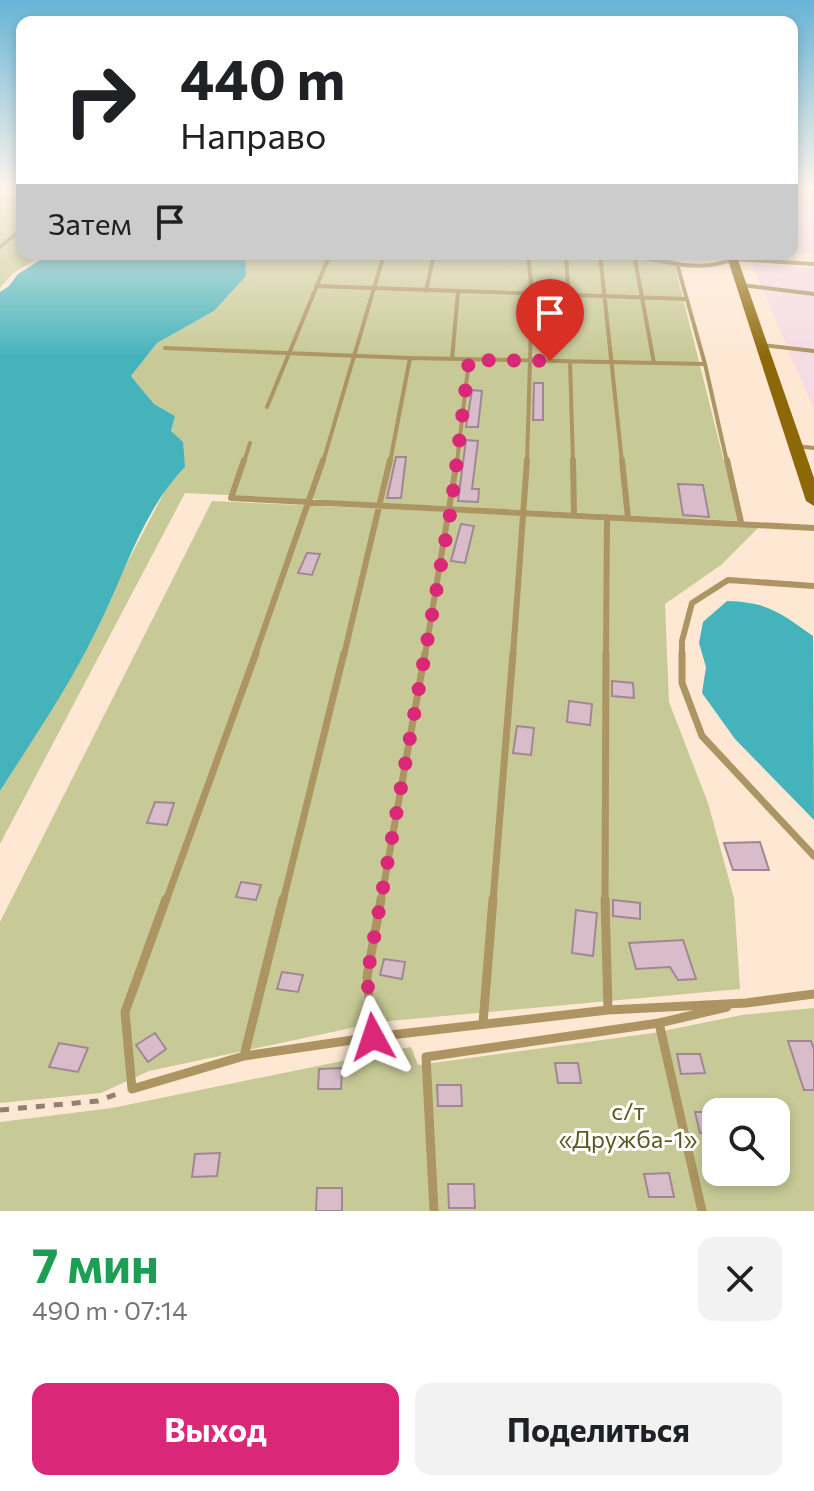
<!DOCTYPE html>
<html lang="ru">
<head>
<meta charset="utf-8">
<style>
  :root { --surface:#fff; --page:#f2f2f2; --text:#202124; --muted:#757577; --accent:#db2777 }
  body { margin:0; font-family:Commissioner,sans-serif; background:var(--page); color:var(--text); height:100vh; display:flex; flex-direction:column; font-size:30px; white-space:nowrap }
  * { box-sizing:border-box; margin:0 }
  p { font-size:26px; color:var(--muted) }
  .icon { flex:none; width:44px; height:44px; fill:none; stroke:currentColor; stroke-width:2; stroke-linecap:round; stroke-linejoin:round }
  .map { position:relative; height:1211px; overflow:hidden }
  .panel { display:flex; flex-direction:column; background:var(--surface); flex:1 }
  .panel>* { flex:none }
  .hud { position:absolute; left:16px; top:16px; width:782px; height:244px; border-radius:16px; box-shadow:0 4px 12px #0003; background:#fff; color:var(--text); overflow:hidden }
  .buttons { position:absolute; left:702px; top:1098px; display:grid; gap:16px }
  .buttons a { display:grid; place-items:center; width:88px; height:88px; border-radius:16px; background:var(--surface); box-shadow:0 4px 12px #0003; font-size:40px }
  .pin { position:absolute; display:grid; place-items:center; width:68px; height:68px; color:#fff; margin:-82px -34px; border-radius:50% 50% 50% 0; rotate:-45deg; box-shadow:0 0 8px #0007 }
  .pin .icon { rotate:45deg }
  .me { position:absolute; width:88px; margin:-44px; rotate:355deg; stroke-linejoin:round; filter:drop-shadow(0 0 6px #0008) }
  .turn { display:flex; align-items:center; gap:28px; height:168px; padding:0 32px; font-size:36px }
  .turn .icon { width:104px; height:104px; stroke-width:2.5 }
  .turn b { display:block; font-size:56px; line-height:68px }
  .then { display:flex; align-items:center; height:76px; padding:0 32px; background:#0003; gap:16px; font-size:30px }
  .round { display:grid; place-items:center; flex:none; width:84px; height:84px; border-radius:16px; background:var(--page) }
  .summary { display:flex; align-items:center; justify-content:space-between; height:136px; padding:0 32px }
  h1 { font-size:48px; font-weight:700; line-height:60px; color:#1e9e55 }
  .cta { display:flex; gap:16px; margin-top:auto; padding:16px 32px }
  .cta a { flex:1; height:92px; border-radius:16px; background:var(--accent); color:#fff; font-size:32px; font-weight:700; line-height:92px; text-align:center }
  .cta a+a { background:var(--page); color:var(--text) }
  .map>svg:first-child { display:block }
</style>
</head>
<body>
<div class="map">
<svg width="814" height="1211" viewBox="0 0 814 1211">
  <rect width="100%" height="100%" fill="#fee8d3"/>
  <path fill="#f4dbe4" d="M792,188h22v66l-22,-1z
    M752,264l62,4v142z"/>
  <path fill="#c7ca96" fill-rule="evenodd" d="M0,188h22v66h23l-32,19 -13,15z
    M245,254h434l-5,8 65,259 -554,-28 -185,351v-53l47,-75 121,-231 17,-18 -14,-36 4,-15 -21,-12 -23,-28 26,-33 57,-32 32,-35z
    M212,501l548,25 -39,39 -56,39 4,98 39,101 26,95 6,91 -361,33 -230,49 -48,22 -101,10v-181z
    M814,1008v203h-814v-89l112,-14 299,-61 7,18 235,-32 89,-18zM716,1112h60v60h-60z"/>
  <path fill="#45b3bc" d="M50,254h195l1,22 -32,35 -57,32 -26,33 23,28 21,12 -4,15 12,11 2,25c-44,45 -61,110 -90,166 -27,55 -62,106 -95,158v-499l9,-6 9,-12z
    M727,601c41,1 54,12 86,35l1,184 -79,-81 -33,-46 4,-26 -7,-24 4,-21z"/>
  <path fill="#d8bcca" stroke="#a18794" stroke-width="2" d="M534,383h9v37h-10z
    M472,390l10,1 -4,36h-12z
    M466,440l12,1 -6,48h7l-1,13 -20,-1z
    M396,457h10l-5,41h-14z
    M678,484l25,1 6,32 -26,-2z
    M461,524l13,2 -9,37 -14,-2z
    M307,553l13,1 -8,21 -14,-2z
    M612,681l21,2 1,15 -22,-2z
    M569,701l23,3 -2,21 -23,-3z
    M517,726l17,2 -3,27 -18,-2z
    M155,802l19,1 -7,22 -20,-2z
    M760,842l9,28h-36l-9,-27z
    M241,882l20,3 -5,15 -20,-3z
    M613,900l27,3v16l-27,-3z
    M576,910l21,3 -4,43 -21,-3z
    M683,940l13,39 -18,1 -8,-13 -34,2 -7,-26z
    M384,959l21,3 -3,17 -22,-4z
    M282,972l21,3 -5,17 -21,-3z
    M155,1033l11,16 -18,13 -12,-17z
    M788,1041h23l3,8v41h-10z
    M59,1043l29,5 -10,24 -29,-5z
    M677,1054h23l5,19 -24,1z
    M555,1063h23l3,20h-23z
    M342,1068l-1,21h-23l1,-20z
    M437,1085h24l1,21h-24z
    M695,1112h21v21h-16z
    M220,1153l-3,23 -25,1 3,-23z
    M669,1173l5,24h-25l-5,-23z
    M448,1184h26l1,24h-26z
    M317,1188h25v23h-26z"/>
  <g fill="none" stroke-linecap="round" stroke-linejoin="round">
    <path stroke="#908173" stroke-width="5" stroke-dasharray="9 9" stroke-linecap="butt" d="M0,1110l98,-9 24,-9"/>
    <path stroke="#ac9463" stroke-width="4" d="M0,247l22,-18
      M566,254l4,63
      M600,254l22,208
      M620,254c38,4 76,21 113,5
      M634,254l20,109
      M677,264l28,100 22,98
      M741,285l73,9
      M316,286l371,13
      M426,291l8,-37
      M762,345l52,6
      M165,348l245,10 295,6
      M452,359l6,-67
      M570,361l3,101
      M267,407l63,-153
      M796,446l18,2
      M244,462l6,-19
      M323,462l61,-208
      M390,462l20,-104
      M457,462l12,-102
      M527,462l5,-169 -4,-39"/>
    <path stroke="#ac9463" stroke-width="6" d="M244,460l-13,38 583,30
      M573,460l1,55
      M622,460l6,58
      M727,460l14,62
      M255,655l68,-195
      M344,655l46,-195
      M425,655l32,-195
      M513,655l14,-195
      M606,655l1,-138
      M682,655v-14l10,-38 36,-23 86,6"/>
    <path stroke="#ac9463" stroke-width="7" d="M682,653v30l20,53 112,120
      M166,901l90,-248
      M283,901l61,-248
      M381,901l44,-248
      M493,901l20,-248
      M605,901l1,-248"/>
    <path stroke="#ac9463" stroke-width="9" d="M166,899l-41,113 7,77 112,-33 129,-19 235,-27 138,-7 68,-9
      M605,899l3,111
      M483,1023l10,-124
      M373,1037l-6,-60 14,-78
      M244,1056l39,-157
      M434,1211l-8,-154 233,-34
      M702,1211l-43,-188 68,-16"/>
    <path fill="#ac9463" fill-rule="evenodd" d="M730,257l84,5v4l-81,-5 -4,-2z"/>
    <path fill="#8c6809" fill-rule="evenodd" d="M726,254h10l78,224v28l-8,-5z"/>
  </g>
  <linearGradient id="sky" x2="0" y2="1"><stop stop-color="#67b4d6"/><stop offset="0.53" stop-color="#fff5eb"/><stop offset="1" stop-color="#fff5eb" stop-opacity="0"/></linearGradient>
  <rect width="814" height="357" fill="url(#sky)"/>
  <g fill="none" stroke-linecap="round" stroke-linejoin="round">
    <path stroke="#db2777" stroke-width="14" stroke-dasharray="0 25.2" d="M373,1037l-6,-60 84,-468 18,-149 81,1"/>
  </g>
  <g text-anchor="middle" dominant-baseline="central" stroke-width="6" stroke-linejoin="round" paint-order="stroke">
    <g font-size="24" fill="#585a22" stroke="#fff">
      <text x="628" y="1110">с/т<tspan x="628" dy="28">«Дружба-1»</tspan></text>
    </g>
  </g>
</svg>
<div class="buttons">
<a><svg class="icon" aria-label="search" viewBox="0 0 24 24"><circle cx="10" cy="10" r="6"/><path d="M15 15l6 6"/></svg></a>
</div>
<div class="pin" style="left:550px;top:361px;background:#d93025"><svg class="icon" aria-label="arrive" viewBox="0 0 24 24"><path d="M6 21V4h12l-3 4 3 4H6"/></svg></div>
<svg class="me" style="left:373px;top:1037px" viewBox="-20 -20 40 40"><path d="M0-17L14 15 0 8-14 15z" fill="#db2777" stroke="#fff" stroke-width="4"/></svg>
<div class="hud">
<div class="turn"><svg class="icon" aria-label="right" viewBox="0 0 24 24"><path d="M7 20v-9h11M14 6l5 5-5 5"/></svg><div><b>440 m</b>Направо</div></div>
<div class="then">Затем<svg class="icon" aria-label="arrive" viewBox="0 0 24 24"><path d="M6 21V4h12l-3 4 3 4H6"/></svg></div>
</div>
</div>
<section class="panel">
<div class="summary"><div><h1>7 мин</h1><p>490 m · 07:14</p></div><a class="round"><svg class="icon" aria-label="close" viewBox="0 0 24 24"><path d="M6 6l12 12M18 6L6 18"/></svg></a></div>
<div class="cta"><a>Выход</a><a>Поделиться</a></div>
</section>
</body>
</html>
